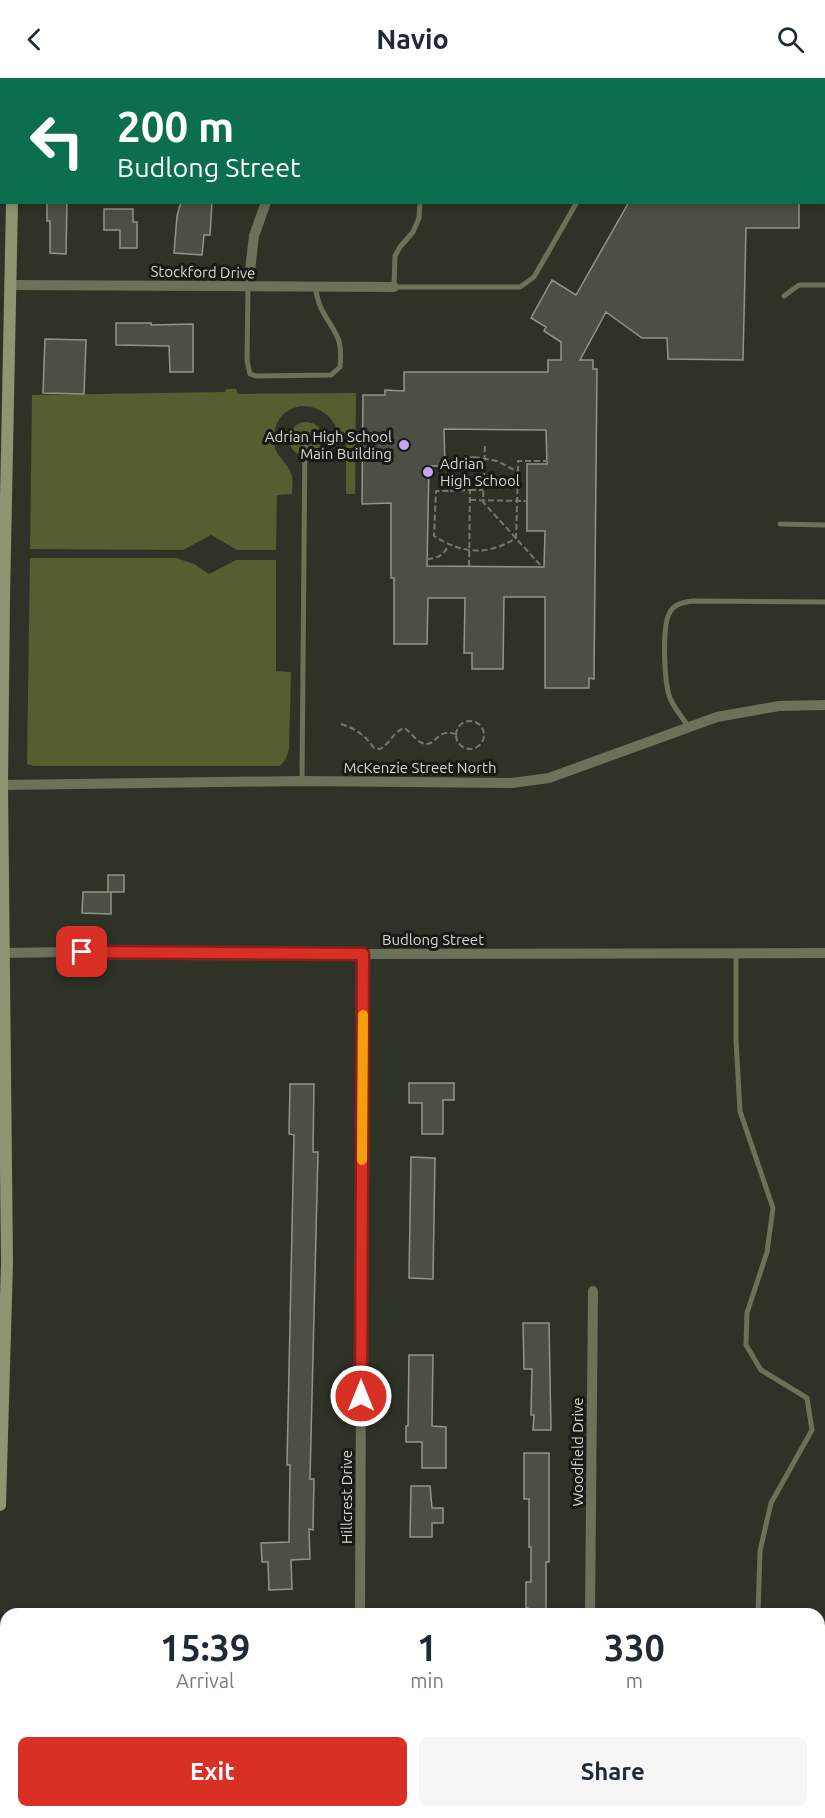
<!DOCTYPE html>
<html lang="en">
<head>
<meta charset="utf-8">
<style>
  :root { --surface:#fff; --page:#f6f6f7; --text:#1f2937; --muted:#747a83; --accent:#d93025 }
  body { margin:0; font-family:Ubuntu,sans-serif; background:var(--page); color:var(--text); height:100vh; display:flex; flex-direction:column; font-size:22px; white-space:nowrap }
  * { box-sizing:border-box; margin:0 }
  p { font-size:20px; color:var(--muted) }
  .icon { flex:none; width:33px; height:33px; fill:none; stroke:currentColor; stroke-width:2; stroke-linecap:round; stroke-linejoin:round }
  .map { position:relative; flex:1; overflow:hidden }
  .details { position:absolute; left:0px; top:1530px; width:825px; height:210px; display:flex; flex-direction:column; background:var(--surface); border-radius:18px 18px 0 0; box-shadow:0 3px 9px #0003 }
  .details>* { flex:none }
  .hud { position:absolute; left:0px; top:0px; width:825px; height:126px; box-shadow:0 3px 9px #0003; background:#0b6e4f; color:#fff; overflow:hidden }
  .pin { position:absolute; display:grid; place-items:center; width:51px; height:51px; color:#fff; margin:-26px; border-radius:12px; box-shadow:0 3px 9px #0006 }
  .me { position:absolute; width:66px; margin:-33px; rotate:0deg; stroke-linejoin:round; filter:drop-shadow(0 0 4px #0008) }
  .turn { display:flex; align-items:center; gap:21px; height:126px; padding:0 18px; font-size:27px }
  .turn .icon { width:78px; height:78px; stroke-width:2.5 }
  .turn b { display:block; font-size:42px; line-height:51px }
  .eta { display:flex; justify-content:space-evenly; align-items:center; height:102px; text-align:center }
  .eta b { font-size:36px; font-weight:700; line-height:42px }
  .primary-button { display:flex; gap:12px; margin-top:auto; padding:12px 18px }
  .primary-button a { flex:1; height:69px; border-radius:9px; background:var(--accent); color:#fff; font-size:24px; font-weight:700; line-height:69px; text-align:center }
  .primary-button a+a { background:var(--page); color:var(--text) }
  header { display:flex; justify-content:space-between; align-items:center; height:78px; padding:0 18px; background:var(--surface); font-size:27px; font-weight:700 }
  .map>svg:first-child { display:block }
</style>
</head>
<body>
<header><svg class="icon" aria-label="back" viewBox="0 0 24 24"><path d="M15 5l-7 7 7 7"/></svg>Navio<svg class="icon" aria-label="search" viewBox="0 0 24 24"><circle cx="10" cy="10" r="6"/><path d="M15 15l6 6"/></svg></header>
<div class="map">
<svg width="825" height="1740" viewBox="0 0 825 1740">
  <rect width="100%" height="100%" fill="#2f3327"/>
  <path fill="#535f30" d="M226,311h10l2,5 118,-1 -1,101h-9v-50l-7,-1c0,-41 -55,-51 -64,-13 -6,26 12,28 17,46 1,5 0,13 0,18l-15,1 -1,55h-39l-26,-15 -28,15 -153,-1 2,-154 193,-3z
    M289 361a17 17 0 1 1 34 0a17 17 0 1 1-34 0Z
    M30,480h146l18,6 15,10 27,-14h40v111l15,1 -2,77 -3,10 -6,7h-246l-7,-2z"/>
  <path fill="#4c4f43" stroke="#919688" stroke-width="1.5" fill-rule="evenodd" d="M47,124h20l-1,52 -16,-1v-32h-3z
    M181,124h31l-2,33h-6l-2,20 -28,-2 3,-37z
    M629,124h170v26h-53l-3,132 -75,-1 -1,-21h-25l-36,-26 -26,48h13v9h4l-3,310 -5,-1v10h-44v-91h-41l-1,72h-31v-16h-8l1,-55h-37l-1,46h-33v-66h-3v-75l-29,1 1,-109h22v-5l19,1v-19h144v-12h13v-18l-17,-11 2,-4 -15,-9 21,-38 24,15zM444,351l102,1 1,34h-20v67h18l-1,36 -117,-1 2,-100h16z
    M104,131h29v13h4v26h-17v-18h-16z
    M116,245h35v2l42,-1v48h-23l-1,-26 -53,-1z
    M45,261l41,1 -2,54 -41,-1z
    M108,797h16v17h-16z
    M83,814h28v22l-29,-1z
    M409,1005h45v17h-11v34h-21v-31h-13z
    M290,1006h24l-1,68h5l-8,327h4l-1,51 -4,-1 1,30 -19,1 1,29 -23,1 -1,-28h-6l-1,-19 28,-1 1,-77h-3l7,-330 -5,-1z
    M411,1079l24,1 -2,121 -24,-1z
    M523,1245h26l2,107h-18l1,-15h-3l1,-46h-8z
    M409,1277h24l-1,71 14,1v41h-24v-26h-16v-16h2z
    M524,1375h25v109h-3v52h-18v-6h-2v-26h5v-35h-2v-48h-5z
    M411,1408h19l2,22h11v15h-11v14h-22z"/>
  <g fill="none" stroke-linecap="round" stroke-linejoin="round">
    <path stroke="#74786e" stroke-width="2" stroke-dasharray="6 3" stroke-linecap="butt" d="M485,368l-2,56 59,65
      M474,379l23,4 21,11 -2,66c-28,18 -54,16 -82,-2l2,-45h13l1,-29z
      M518,394v-11h29
      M470,412h13
      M450,413l20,-1 -1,77
      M470,422l57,1
      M427,481c11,-1 16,-3 21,-13
      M456 657a14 14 0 1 1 28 0a14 14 0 1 1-28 0Z
      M341,646c15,5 24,11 33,24l6,1c10,-5 13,-17 24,-21 7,4 11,12 18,15 12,5 14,-10 25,-10 3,-1 6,1 9,1"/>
    <path stroke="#6b725a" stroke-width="5" d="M587,0l3,2
      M426,2l4,-2
      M420,124l-1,16 -6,14 -13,15 -5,9 -1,31h126l14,-10 43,-75
      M248,209l-1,74 3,13 6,2 75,-1 9,-8c3,-32 -5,-32 -18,-57 -4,-7 -5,-15 -7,-23
      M784,218l15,-11h26
      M780,446l45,1
      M688,648c-6,-9 -14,-18 -18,-28 -6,-16 -8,-69 -1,-84 4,-10 15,-12 24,-13l132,1
      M302,703l3,-345
      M736,875v87l4,71 33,97 -6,44 -20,61 -1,32 15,25 46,28 5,32 -41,73 -11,48 -2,63"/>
    <path stroke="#6b725a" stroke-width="10" d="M300,2v-2
      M11,207l383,2
      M248,209l6,-51 12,-34
      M2,707l300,-4 210,2 37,-5 168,-61 62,-11 46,-1
      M5,875l59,-1 299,2 462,-1
      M360,1530l3,-654
      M590,1536l3,-323
      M819,1664h6
      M0,1666h6
      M390,1740l1,-6"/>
    <path stroke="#8c9771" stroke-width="12" d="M14,2v-2
      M0,1427l7,-242 -5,-478 2,-187 8,-396"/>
  </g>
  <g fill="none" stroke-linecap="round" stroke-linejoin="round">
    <defs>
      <path id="route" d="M82,874l281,2 -2,442"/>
    </defs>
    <use href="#route" stroke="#8d1f18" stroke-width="15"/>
    <use href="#route" stroke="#d93025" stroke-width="10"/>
    <path stroke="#f59e0b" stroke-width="10" d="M362,1082l1,-145"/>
  </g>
  <g fill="#c2a7f2" stroke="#181a14" stroke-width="2">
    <circle cx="404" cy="367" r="6"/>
    <circle cx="428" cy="394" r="6"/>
  </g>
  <g text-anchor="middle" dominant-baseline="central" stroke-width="6" stroke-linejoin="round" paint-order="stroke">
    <g font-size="15" fill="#d5d7d0" stroke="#181a14">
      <text transform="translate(203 194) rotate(1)">Stockford Drive</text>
      <text x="420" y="689">McKenzie Street North</text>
      <text x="433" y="861">Budlong Street</text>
      <text transform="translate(577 1374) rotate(-90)">Woodfield Drive</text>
      <text transform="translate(346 1419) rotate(-90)">Hillcrest Drive</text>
    </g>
    <g font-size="15" fill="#d5d7d0" stroke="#181a14" text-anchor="end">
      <text x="392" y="358">Adrian High School<tspan x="392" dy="17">Main Building</tspan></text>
      <text x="440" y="385" text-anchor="start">Adrian<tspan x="440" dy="17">High School</tspan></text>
    </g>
  </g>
</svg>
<div class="pin" style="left:82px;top:874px;background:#d93025"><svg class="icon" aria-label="arrive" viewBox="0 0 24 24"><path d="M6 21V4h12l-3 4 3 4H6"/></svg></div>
<svg class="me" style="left:361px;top:1318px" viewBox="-20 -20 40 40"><circle r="17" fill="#d93025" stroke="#fff" stroke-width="3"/><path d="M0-11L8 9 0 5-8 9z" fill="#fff"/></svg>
<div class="hud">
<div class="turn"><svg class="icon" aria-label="left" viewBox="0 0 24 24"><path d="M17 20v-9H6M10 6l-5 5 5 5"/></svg><div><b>200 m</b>Budlong Street</div></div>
</div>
<section class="details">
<div class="eta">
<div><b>15:39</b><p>Arrival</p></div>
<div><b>1</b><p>min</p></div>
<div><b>330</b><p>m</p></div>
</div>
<div class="primary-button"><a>Exit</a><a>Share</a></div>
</section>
</div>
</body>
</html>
